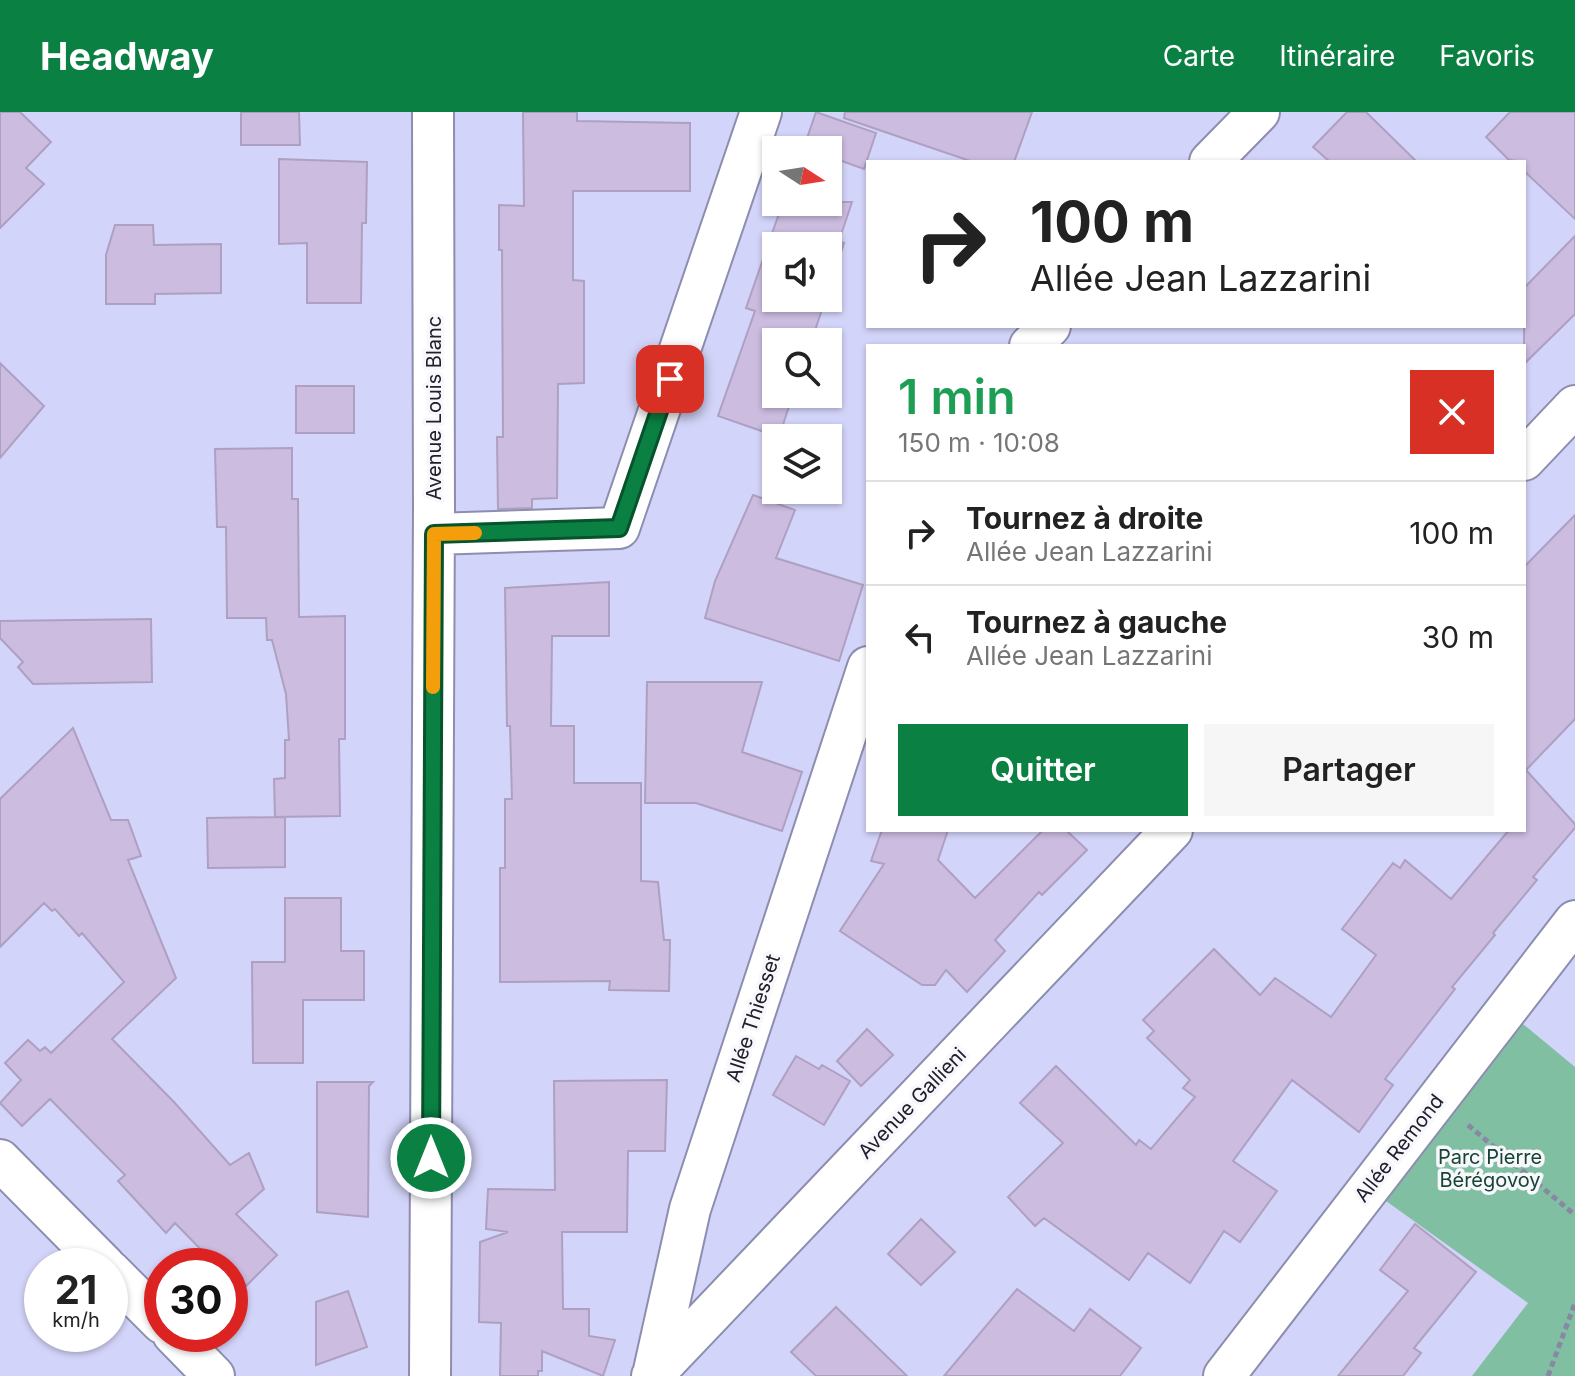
<!DOCTYPE html>
<html lang="fr">
<head>
<meta charset="utf-8">
<style>
  :root { --surface:#fff; --page:#f6f6f6; --text:#222; --muted:#767676; --line:#e0e0e0; --accent:#0b8043 }
  body { margin:0; font-family:Inter,sans-serif; background:var(--page); color:var(--text); height:100vh; display:flex; flex-direction:column; font-size:30px; white-space:nowrap }
  * { box-sizing:border-box; margin:0 }
  p { font-size:26px; color:var(--muted) }
  .icon { flex:none; width:44px; height:44px; fill:none; stroke:currentColor; stroke-width:2; stroke-linecap:round; stroke-linejoin:round }
  .map { position:relative; flex:1; overflow:hidden }
  .details { position:absolute; left:866px; top:232px; width:660px; height:488px; display:flex; flex-direction:column; background:var(--surface); border-radius:0px; box-shadow:0 2px 6px #0004 }
  .details>* { flex:none }
  .banner { position:absolute; left:866px; top:48px; width:660px; height:168px; border-radius:0px; box-shadow:0 2px 6px #0004; background:#fff; color:var(--text); overflow:hidden }
  .needle { width:52px; rotate:102deg }
  .fabs { position:absolute; left:762px; top:24px; display:grid; gap:16px }
  .fabs a { display:grid; place-items:center; width:80px; height:80px; border-radius:0px; background:var(--surface); box-shadow:0 2px 6px #0004; font-size:40px }
  .speed { position:absolute; left:24px; top:1136px; display:flex; gap:16px; font-size:40px; font-weight:700; text-align:center }
  .speed>* { display:grid; place-content:center; width:104px; height:104px; border-radius:50%; background:var(--surface); box-shadow:0 2px 6px #0004; line-height:1 }
  .speed small { font-size:20px; font-weight:400 }
  .speed .limit { border:12px solid #d22; background:#fff; color:#111 }
  .pin { position:absolute; display:grid; place-items:center; width:68px; height:68px; color:#fff; margin:-34px; border-radius:16px; box-shadow:0 4px 12px #0006 }
  .me { position:absolute; width:88px; margin:-44px; rotate:0deg; stroke-linejoin:round; filter:drop-shadow(0 0 6px #0008) }
  .turn { display:flex; align-items:center; gap:28px; height:168px; padding:0 32px; font-size:36px }
  .turn .icon { width:104px; height:104px; stroke-width:2.5 }
  .turn b { display:block; font-size:56px; line-height:68px }
  .round { display:grid; place-items:center; flex:none; width:84px; height:84px; border-radius:0px; background:var(--page) }
  .headline { display:flex; align-items:center; justify-content:space-between; height:136px; padding:0 32px }
  h1 { font-size:48px; font-weight:600; line-height:60px; color:#1e9e55 }
  .primary-button { display:flex; gap:16px; margin-top:auto; padding:16px 32px }
  .primary-button a { flex:1; height:92px; border-radius:0px; background:var(--accent); color:#fff; font-size:32px; font-weight:600; line-height:92px; text-align:center }
  .primary-button a+a { background:var(--page); color:var(--text) }
  ul { padding:0; list-style:none }
  li { display:flex; align-items:center; gap:24px; height:104px; padding:0 32px; border-top:2px solid var(--line) }
  li div { flex:1 }
  li b { display:block; font-size:30px }
  li em { font-style:normal }
  header { display:flex; align-items:center; gap:48px; box-sizing:border-box; height:112px; padding:0 40px; background:var(--accent); color:#fff }
  header strong { font-size:38px }
  nav { display:flex; gap:44px; margin-inline-start:auto; font-size:28px }
  .map>svg:first-child { display:block }
</style>
</head>
<body>
<header>
<strong>Headway</strong>
<nav><a>Carte</a><a>Itinéraire</a><a>Favoris</a></nav>
</header>
<div class="map">
<svg width="1575" height="1264" viewBox="0 0 1575 1264">
  <rect width="100%" height="100%" fill="#d3d4f9"/>
  <path fill="#81bfa3" d="M1506,898l69,57v309h-103l56,-73 -160,-115z"/>
  <path fill="#cbbce0" stroke="#aea0c2" stroke-width="2" d="M0,0h20l31,30 -25,26 18,16 -44,44z
    M241,0h58l1,33h-59z
    M523,0h54v9l113,2v68h-117v89l11,1v102l-26,1 -1,114 -25,1v9l-34,1 -1,-72h6l-1,-187h-3v-45l25,1z
    M816,0l60,21 -12,36 -36,-13v-6l-24,-3z
    M845,0h187l-18,50h-41l-129,-44z
    M1347,0h19l51,50h-87l-17,-15z
    M1510,0h65v107l-51,-48v-9l-15,-2 -23,-23z
    M279,47l88,3 -1,61h-4l-1,80h-54v-60l-28,1z
    M783,90h69l-13,39 5,2 -16,48v-45h-52v52h50l-15,44h-35v52h17l-14,43 -61,-21 37,-105 -9,-3z
    M115,113h38l1,20 67,-1v49l-66,1v10h-49v-49z
    M1575,124v78l-51,50v-76z
    M0,251l44,43 -44,52z
    M296,274h58v47h-58z
    M292,336v51h6l1,118 46,-1v123h-6l1,77 -65,1 -1,-38 11,-1v-38h4l-3,-46 -14,-54h-5l-1,-22h-39l-1,-91h-9l-2,-78z
    M753,383l42,15 -19,48 87,27 -24,76 -134,-43 10,-37z
    M1575,403v204l-49,51 49,54v4l-42,49 4,3 -44,53 2,2 -43,52 3,2 -70,90 8,6 -34,47 -67,-52 -59,81 44,30 -37,51 -16,-11 -34,52 -42,-30 -19,27 -85,-62 -9,8 -27,-29 55,-54 -43,-40 36,-37 80,79 3,-5 12,9 44,-52 -12,-9 7,-8 -43,-42 7,-7 -11,-11 71,-71 46,46 15,-17 56,39 45,-62 -34,-26 51,-66 7,5 5,-8 46,39 58,-69h15v-263z
    M609,470v54h-57l-1,90h23v57h67v98l17,1 6,58h6l-1,51 -60,-1 1,-9 -110,1v-114h5v-69h7l-2,-73h-3l-2,-138z
    M151,507l1,63 -119,2 -15,-17 5,-5 -23,-24v-17z
    M647,570h115l-20,70 60,20 -20,59 -86,-28h-51z
    M73,616l38,92h17l13,36 -13,4 48,118 -64,61 62,63 56,63 19,-12 15,36 -28,25 41,41 -36,36 -11,-11v-14h-13l-42,-43 -9,10 -48,-52 7,-6 -75,-76 -28,27 -22,-23 21,-23 -16,-17 23,-23 12,11 5,-4 6,6 73,-71 -42,-49 -3,3 -24,-27 -3,2 -8,-8 -44,44v-148z
    M285,705v50l-77,1 -1,-50z
    M882,718h66l-10,30 37,38 68,-68h23l21,20 -45,45 -3,-3 -44,48 10,11 -38,41 -21,-22 -11,15h-13l-82,-54 44,-67 -13,-3z
    M285,786h56v53h23v49h-61v63h-50l-1,-101h33z
    M867,917l26,26 -32,31 -24,-25z
    M796,944l23,13 3,-4 28,16 -26,44 -51,-30z
    M667,968l-2,71h-37l-1,81h-65l1,77h26v27l26,4 -12,36 -61,-25v20h-4v5h-38l1,-53 -22,-1 1,-80 28,-10 -22,-3 2,-40 67,1 -1,-109z
    M317,970h56l-4,4 -1,131 -51,-5z
    M921,1107l34,33 -34,33 -33,-31z
    M1415,1112l61,48 -62,76 7,5 -18,23h-65l70,-85 -28,-21z
    M1017,1177l57,42 16,-22 51,39 -21,28h-176z
    M348,1179l19,56 -51,18v-63z
    M836,1195l71,69h-91l-25,-24z"/>
  <g fill="none" stroke-linecap="round" stroke-linejoin="round">
    <defs>
      <path id="street" d="M1210,50l49,-50
        M1030,234l20,-20
        M1524,348l51,-54
        M434,422l185,-6 142,-416
        M0,1048l105,106
        M110,1159l52,52
        M173,1222l41,42
        M653,1263l37,-166 178,-542
        M430,1264l4,-869 -1,-395
        M652,1264l520,-546
        M1224,1264l351,-455"/>
    </defs>
    <use href="#street" stroke="#8d8db0" stroke-width="44"/>
    <path stroke="#8788a3" stroke-width="5" stroke-dasharray="6 4" stroke-linecap="butt" d="M1468,1013l107,90
      M1548,1264l27,-73"/>
    <use href="#street" stroke="#fff" stroke-width="40"/>
  </g>
  <g fill="none" stroke-linecap="round" stroke-linejoin="round">
    <defs>
      <path id="route" d="M431,1046l3,-624 185,-6 51,-149"/>
    </defs>
    <use href="#route" stroke="#07532c" stroke-width="20"/>
    <use href="#route" stroke="#0b8043" stroke-width="14"/>
    <path stroke="#f59e0b" stroke-width="14" d="M433,575l1,-153 41,-1"/>
  </g>
  <g text-anchor="middle" dominant-baseline="central" stroke-width="7" stroke-linejoin="round" paint-order="stroke">
    <g font-size="20" fill="#20202d" stroke="#f8f8fc">
      <text transform="translate(434 296) rotate(-90)">Avenue Louis Blanc</text>
      <text transform="translate(753 906) rotate(-72)">Allée Thiesset</text>
      <text transform="translate(912 991) rotate(-46)">Avenue Gallieni</text>
      <text transform="translate(1399 1036) rotate(-52)">Allée Remond</text>
    </g>
    <g font-size="20" fill="#174533" stroke="#f8f8fc">
      <text x="1490" y="1045">Parc Pierre<tspan x="1490" dy="23">Bérégovoy</tspan></text>
    </g>
  </g>
</svg>
<div class="fabs">
<a><svg class="needle" viewBox="-14 -14 28 28"><path d="M0-13l5 13h-10z" fill="#e53935"/><path d="M0 13l5-13h-10z" fill="#767676"/></svg></a>
<a><svg class="icon" aria-label="sound" viewBox="0 0 24 24"><path d="M4 9h4l5-4v14l-5-4H4zM17 9q2 3 0 6"/></svg></a>
<a><svg class="icon" aria-label="search" viewBox="0 0 24 24"><circle cx="10" cy="10" r="6"/><path d="M15 15l6 6"/></svg></a>
<a><svg class="icon" aria-label="layers" viewBox="0 0 24 24"><path d="M12 4l9 5-9 5-9-5zM3 14l9 5 9-5"/></svg></a>
</div>
<div class="speed"><div>21<small>km/h</small></div><div class="limit">30</div></div>
<div class="pin" style="left:670px;top:267px;background:#d93025"><svg class="icon" aria-label="arrive" viewBox="0 0 24 24"><path d="M6 21V4h12l-3 4 3 4H6"/></svg></div>
<svg class="me" style="left:431px;top:1046px" viewBox="-20 -20 40 40"><circle r="17" fill="#0b8043" stroke="#fff" stroke-width="3"/><path d="M0-11L8 9 0 5-8 9z" fill="#fff"/></svg>
<div class="banner">
<div class="turn"><svg class="icon" aria-label="right" viewBox="0 0 24 24"><path d="M7 20v-9h11M14 6l5 5-5 5"/></svg><div><b>100 m</b>Allée Jean Lazzarini</div></div>
</div>
<section class="details">
<div class="headline"><div><h1>1 min</h1><p>150 m · 10:08</p></div><a class="round" style="background:#d93025;color:#fff"><svg class="icon" aria-label="close" viewBox="0 0 24 24"><path d="M6 6l12 12M18 6L6 18"/></svg></a></div>
<ul>
<li><svg class="icon" aria-label="right" viewBox="0 0 24 24"><path d="M7 20v-9h11M14 6l5 5-5 5"/></svg><div><b>Tournez à droite</b><p>Allée Jean Lazzarini</p></div><em>100 m</em></li>
<li><svg class="icon" aria-label="left" viewBox="0 0 24 24"><path d="M17 20v-9H6M10 6l-5 5 5 5"/></svg><div><b>Tournez à gauche</b><p>Allée Jean Lazzarini</p></div><em>30 m</em></li>
</ul>
<div class="primary-button"><a>Quitter</a><a>Partager</a></div>
</section>
</div>
</body>
</html>
